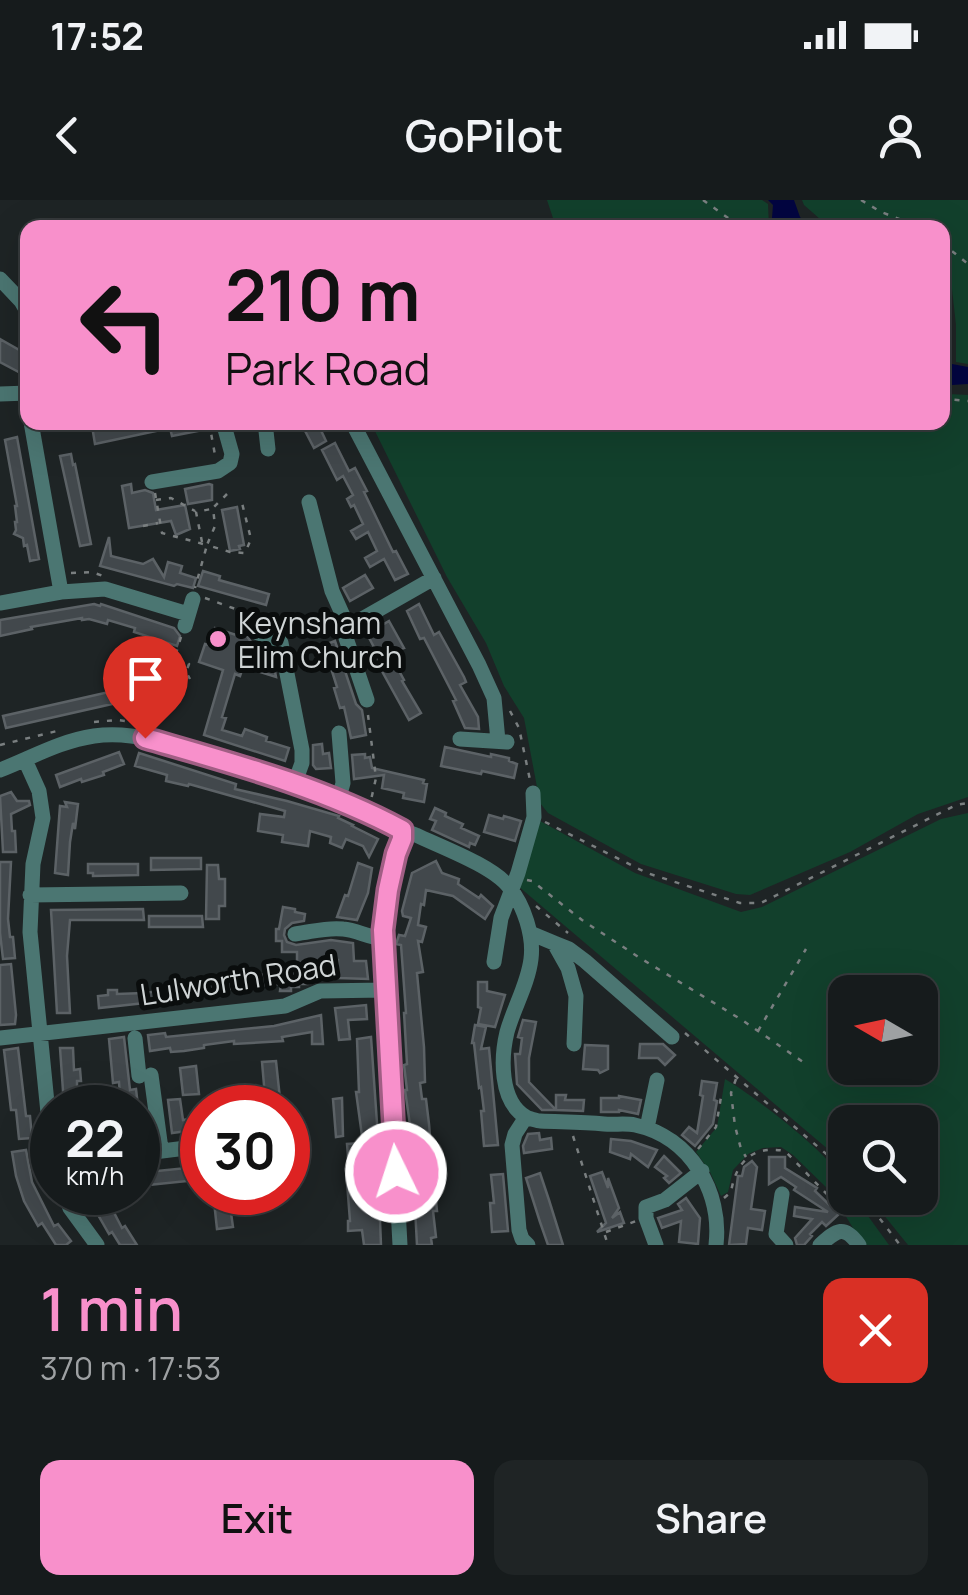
<!DOCTYPE html>
<html lang="en">
<head>
<meta charset="utf-8">
<style>
  :root { --surface:#161b1c; --page:#1f2425; --text:#f1f3f6; --muted:#9ea1a3; --line:#35393b; --accent:#f890cb }
  body { margin:0; font-family:Manrope,sans-serif; background:var(--page); color:var(--text); height:100vh; display:flex; flex-direction:column; font-size:38px; white-space:nowrap }
  * { box-sizing:border-box; margin:0 }
  p { font-size:32px; color:var(--muted) }
  .icon { flex:none; width:55px; height:55px; fill:none; stroke:currentColor; stroke-width:2; stroke-linecap:round; stroke-linejoin:round }
  .map { position:relative; height:1045px; overflow:hidden }
  .panel { display:flex; flex-direction:column; background:var(--surface); flex:1 }
  .panel>* { flex:none }
  .top-card { position:absolute; left:20px; top:20px; width:930px; height:210px; border-radius:20px; box-shadow:0 10px 40px #0002,0 0 0 2px var(--line); background:#f890cb; color:#111; overflow:hidden }
  .needle { width:65px; rotate:279deg }
  .buttons { position:absolute; left:828px; top:775px; display:grid; gap:20px }
  .buttons a { display:grid; place-items:center; width:110px; height:110px; border-radius:20px; background:var(--surface); box-shadow:0 10px 40px #0002,0 0 0 2px var(--line); font-size:50px }
  .speed { position:absolute; left:30px; top:885px; display:flex; gap:20px; font-size:50px; font-weight:700; text-align:center }
  .speed>* { display:grid; place-content:center; width:130px; height:130px; border-radius:50%; background:var(--surface); box-shadow:0 10px 40px #0002,0 0 0 2px var(--line); line-height:1 }
  .speed small { font-size:25px; font-weight:400 }
  .speed .limit { border:15px solid #d22; background:#fff; color:#111 }
  .pin { position:absolute; display:grid; place-items:center; width:85px; height:85px; color:#fff; margin:-102px -42px; border-radius:50% 50% 50% 0; rotate:-45deg; box-shadow:0 0 10px #0007 }
  .pin .icon { rotate:45deg }
  .me { position:absolute; width:110px; margin:-55px; rotate:356deg; stroke-linejoin:round; filter:drop-shadow(0 0 8px #0008) }
  .turn { display:flex; align-items:center; gap:35px; height:210px; padding:0 40px; font-size:45px }
  .turn .icon { width:130px; height:130px; stroke-width:2.5 }
  .turn b { display:block; font-size:70px; line-height:85px }
  .round { display:grid; place-items:center; flex:none; width:105px; height:105px; border-radius:20px; background:var(--page) }
  .head { display:flex; align-items:center; justify-content:space-between; height:170px; padding:0 40px }
  h1 { font-size:60px; font-weight:600; line-height:75px; color:var(--accent) }
  .action { display:flex; gap:20px; margin-top:auto; padding:20px 40px }
  .action a { flex:1; height:115px; border-radius:20px; background:var(--accent); color:#111; font-size:40px; font-weight:600; line-height:115px; text-align:center }
  .action a+a { background:var(--page); color:var(--text) }
  .status { display:flex; justify-content:space-between; align-items:center; height:70px; padding:0 50px; background:var(--surface); direction:ltr }
  .status svg { height:28px; fill:currentColor }
  header { display:flex; justify-content:space-between; align-items:center; height:130px; padding:0 40px; background:var(--surface); font-size:45px; font-weight:600 }
  .map>svg:first-child { display:block }
</style>
</head>
<body>
<div class="status"><b>17:52</b><svg viewBox="0 0 49 12"><path d="M0 12V9h3v3zM5 12V6h3v6zM10 12V3h3v9zM15 12V0h3v12zM26 1h20v11H26zM47 4h2v5h-2z"/></svg></div>
<header><svg class="icon" aria-label="back" viewBox="0 0 24 24"><path d="M15 5l-7 7 7 7"/></svg>GoPilot<svg class="icon" aria-label="person" viewBox="0 0 24 24"><circle cx="12" cy="8" r="4"/><path d="M4 21q1-7 8-7t8 7"/></svg></header>
<div class="map">
<svg width="968" height="1045" viewBox="0 0 968 1045">
  <rect width="100%" height="100%" fill="#1e2425"/>
  <path fill="#12402c" fill-rule="evenodd" d="M547,0h215l6,4 1,23h-213z
    M802,0h166v164l-12,-2v-37l-4,-36 -9,-18 -1,-43 -49,-1 -34,-7 -13,3 -26,-4 -16,-14z
    M943,191l6,3 19,1v402l-50,17 -68,38 -100,43 -14,-1 -95,-30 -93,-51 -8,-10 -16,-85 -20,-32 -18,-43 -39,-66 -76,-154 571,-1z
    M968,613v432h-60l-38,-47h50v-76h-75v45l-9,-11 -318,-270 22,-65 95,52 106,39 21,-5 179,-88zM845,792h75v76h-75z
    M725,879c25,14 109,78 119,103 1,4 1,11 1,16h10l34,47h-22l-14,-17 -22,-36 -38,-37 -12,-8 -18,1 -15,6 -15,16 -5,22 -7,4 -11,-24 -14,-20 21,-25z"/>
  <path fill="#020540" d="M768,0h26l6,17 8,8 71,2h-100l-7,-9 1,-13z
    M942,79c11,26 -6,65 10,85l16,3v17l-16,1 -9,-1z"/>
  <path fill="#42484c" stroke="#5c6266" stroke-width="2.5" d="M0,139l28,16v22l-28,-15z
    M111,222h101l1,6 -41,8 -2,-8 -75,16 -3,-18z
    M307,222h10l9,19 -12,7 -12,-23z
    M17,237l22,122 -9,2 -3,-16 -3,1 -1,-8 -9,-4 2,-4 -1,-8h2l-2,-16h2l-12,-66z
    M335,243l14,28 6,-3 12,23 -3,1 29,60 3,-1 12,23 -13,6 -11,-21 -14,8 -5,-9 12,-7 -9,-19 -12,7 -5,-8 12,-7 -9,-19 -3,2 -4,-8 6,-4 -10,-19 -6,4 -15,-30z
    M71,254l2,11 2,-1 16,80 -11,2 -20,-90z
    M131,284l1,9 13,-3 8,3 3,17 29,-5 5,24 -14,6 -5,-14 -42,7 -7,-42z
    M209,284l3,1v15l-24,4 -3,-15z
    M237,307l7,38 -5,1 1,3 -10,2 -8,-41z
    M109,337l2,19 32,8 10,-5 11,18 4,-15 14,4 -2,7 16,5 -3,10 -16,-4 -3,2 -74,-20z
    M203,371l17,5 -1,4 50,14 -3,11 -68,-19z
    M365,375l8,13 -23,13 -7,-13z
    M94,404l6,2 1,-2 73,24 6,8 -3,10 -43,-14 1,-4 -27,-8 -1,4 -18,-5 -7,1v-2l-51,9 1,2 -32,7v-16z
    M419,404l15,31 5,-3 25,45 2,5 -6,3 18,32 1,12 -14,-1 -12,-27 3,-1 -32,-62 -4,1 -13,-28z
    M389,421l15,27 -3,1 1,3 -10,6 12,22 -2,1 19,32 -12,7 -31,-56 -5,-11 3,-2 -9,-17z
    M247,423l4,1 -4,6v6l4,6 -2,6 17,5 -1,5 8,3 3,16 -16,-5 2,-5 -17,-6 -5,15 -5,-2 -13,43 4,1 -4,12 20,6 3,-7 22,8 -1,4 23,7 -4,13 -81,-26 19,-65 -24,-8 6,-18 4,1 6,-17 21,7 1,-2 6,2z
    M335,441l21,63 6,6 4,25 -15,3 -7,-31 -4,1 -6,-20 3,-1 -6,-19 -5,1 -7,-22z
    M167,459l11,4 -19,58 -13,-4z
    M109,492l3,12 -106,24 -3,-12z
    M322,544l1,10 6,-1 2,15 -15,1 -3,-4v-20z
    M445,547l46,10v-3l18,4v3l8,3 -3,14 -32,-7 -1,3 -40,-8z
    M119,552l5,12 -21,8 1,3 -22,7 -1,-3 -21,8 -4,-12z
    M139,553l97,31 -1,5 52,12 52,15 -1,2 15,7 -1,1 26,13 -9,18 -6,-11 -17,-7 -4,9 -12,-5 1,-6 -21,-6 -2,15 -26,-4 1,-7 -25,-4 2,-17 24,3 1,-6 -96,-27 -1,2 -22,-5 1,-6 -32,-9z
    M365,554v4l5,-1 2,11 52,12 -1,3 4,1 -3,18 -21,-4 1,-5 -22,-5 2,-13 -30,4 -2,-24z
    M11,592l6,9h12l1,4 -19,9 1,17h3l1,21h-13l-3,-56z
    M65,602l13,2 -3,25 -2,-6 -3,19 -2,33 -13,-2 5,-67 7,1z
    M435,608l11,5 -1,3 18,8 -2,4 18,8 -4,9 -5,-2 -1,4 -37,-17 4,-9 -6,-2z
    M489,615l14,4 1,-3 17,5 -6,20 -31,-9z
    M151,658h50v11l-50,1z
    M436,661l6,12 17,6 -1,5 21,14 2,-3 12,11 -8,13 -32,-23 -27,-6 -2,15 -3,-1 -3,21 8,2 -4,15 -4,-1 5,31 -6,1 7,74 1,35 -5,1 2,16h4l3,25 3,35 -5,1 2,31 4,2 1,8h2l1,10h-4l3,26 -5,1 1,7h-15l-6,-113 -6,-42h2l-3,-25 3,-1 -3,-51h2l-5,-68 -5,-1 3,-9 6,1 6,-18 -8,-2 -1,-5 10,-38z
    M0,662h11l-3,57 2,18h3l2,21 -12,1 -3,-26z
    M358,663l14,5 -4,25 -11,27 -20,-3 8,-22 3,1z
    M88,664h50v11l-45,1v-3h-5z
    M207,665h11l1,14h6v27h-6v13h-13z
    M283,707l12,2v3l10,2 -1,7 -12,2 -7,6 -1,6 3,7 9,3 35,-5 22,3 1,18h12l2,18 -30,-1v-18h-18v20l-12,4h-9v3h-8v4h-11l1,-7 -73,7 1,5 -110,12 -1,-12 10,-1v-5h9v4l27,-1 37,-5 -1,-4 17,-4 95,-8v-3l5,1v-18h-15v-11h-6v-12h3z
    M143,709l1,11h-74l-3,36 3,57h-13l-6,-103z
    M149,716h53l1,11h-54z
    M11,764l5,51 -1,9 -15,1v-60z
    M478,782h9v9l18,4 -10,32 -17,-3 3,-16 -3,-1z
    M366,805l1,14 -19,1 2,19 -11,1 -4,-32z
    M321,815l2,29h-11v-12l-30,5 1,4 -49,3v-3l-30,4v3l-20,3 -13,1 -1,-4 -20,3 -2,-16 17,-2 1,4 108,-11z
    M523,820l13,2 -7,36v24l27,28h-14l-25,-26 -2,-30h5l2,-16 -4,-1z
    M475,825l11,2 -5,22 8,-1 9,97 -14,1 -3,-35h3l-3,-24 -2,1 -5,-45h-2z
    M124,837l6,53 6,-1 2,17 -17,2 -2,-26 -6,1 -4,-44z
    M371,837l11,158h-3l2,50h-17l-2,-15 -14,1v-10h2l-4,-52h3l-2,-25 16,-1 -7,-51h3l-2,-53z
    M640,844h23l12,11 -10,10 -7,-7h-19z
    M585,845l23,1v23l-8,4 -2,-3 -15,-1z
    M18,848l8,68h4l2,22 -13,1 -3,-29h-5l-7,-60z
    M60,848h13l1,22 6,-1 1,12h-4v27h-12l-1,-3z
    M276,861l5,47h-15l-4,-46z
    M196,866l3,28 -16,1 -3,-27z
    M702,881l15,2 -3,17 3,1 -4,23 -18,22 -13,-11 7,-8 8,6 6,-37 -3,-1z
    M556,895h10l-1,5h19l-1,11 -27,-1z
    M619,896l22,4 -3,14 -19,-4v2h-18v-14h18z
    M342,898l1,38 -7,1 -3,-38z
    M180,899l3,21 19,-3v12l-30,4 -4,-33z
    M539,933l1,7 11,-2 1,11 -28,4 -1,-7 5,-12z
    M611,939l20,2 26,9 -9,17 -17,-13 -1,5 -20,-7z
    M26,950l6,32 22,44 4,-2 13,17 -5,4h-10l-14,-22 -4,3 -14,-25 -8,-25 -4,-24z
    M664,956l17,17 -12,10 -5,-5 3,-2 -12,-9z
    M769,957h16v11l32,20 -2,3 24,23 -13,12 -4,-4 -12,12 2,2 -8,9h-7l-2,-7 17,-19 -18,-3 1,-9 33,5 -34,-22 2,-3 -15,-10 -12,7z
    M752,961l5,6 -6,42 14,2 -3,19 -14,-2 -2,16 -17,1 9,-69h4l2,-9z
    M186,968l2,13 -50,5v-13z
    M602,972l6,16v-10l11,30 -7,10 8,-6 4,11 -27,9 9,-9 -16,-47z
    M540,973l9,27 14,45h-15l-8,-23 -14,-44z
    M503,974l5,57 -16,1 -2,-29h4l-3,-28z
    M84,992h14l5,14 6,-3 13,25 3,-2 12,19h-17l-8,-13 -3,2 -15,-26 -4,1z
    M213,992h15l5,35 -16,2z
    M686,998l14,20 -2,26 -19,-2 2,-21 -19,7 -4,-10 24,-8 -4,-6z"/>
  <g fill="none" stroke-linecap="round" stroke-linejoin="round">
    <path stroke="#7a7f80" stroke-width="2.5" stroke-dasharray="5 8" stroke-linecap="butt" d="M703,0l39,28
      M861,0l20,12 42,16
      M942,43l26,21
      M942,197l4,2 22,2
      M209,222l6,33
      M155,293l7,40 45,12 -12,43
      M227,294l-14,14 2,18 -8,19 23,7 15,1 6,-14 -9,-36
      M156,300l15,-2 24,13
      M143,326l15,-3
      M202,342l-6,-30 15,-3
      M71,373l21,-1 11,4
      M205,398l72,26
      M181,437l-7,23 15,4 -3,8 4,7
      M510,511l9,17 11,52
      M368,515l8,63 -5,22
      M94,522l23,-2 8,1
      M0,545l57,-14
      M545,622l102,51 93,30h21l195,-98 12,-2
      M527,680l5,1 50,39 58,38 102,62 64,44
      M536,706l32,27
      M758,831l48,-82
      M685,833l153,131 7,9
      M736,879l-5,14 4,33 6,23 5,8
      M573,936l35,109
      M698,949l18,-22 6,-36
      M724,998l7,-6c5,-30 21,-47 54,-41l65,67
      M864,998l36,47
      M606,1032l30,-11"/>
    <path stroke="#4b7672" stroke-width="15" d="M0,79l21,22 7,12
      M0,194l28,-1
      M31,222l30,170
      M265,222l3,27
      M352,222l127,243 15,33 4,43
      M152,282l66,-11 12,-8 2,-9 -9,-32
      M309,302l23,89 16,36
      M0,403l61,-11 44,-3 83,25
      M185,426l8,-27
      M258,433l21,7 2,3 21,107v13l-8,22
      M367,500l-21,-62 2,-11 86,-49
      M460,539l47,3
      M25,560l14,31 4,27 -10,46 -3,68 22,221
      M0,570c31,-12 60,-29 94,-34 48,-7 97,16 142,30 43,14 90,26 131,46 17,7 31,17 49,23 25,12 77,31 93,52 15,18 25,49 22,72 -3,25 -17,48 -24,73 -6,25 -8,69 19,85 1,1 12,4 14,4 22,1 43,1 64,3 11,1 21,-1 31,1 56,12 87,67 81,120
      M338,601l5,-18 -4,-50
      M30,695l151,-2
      M530,733l24,10 14,25 8,28 -2,48
      M295,734c17,-2 31,-7 48,-5 15,1 25,9 40,9
      M554,743l15,6 16,12 87,76
      M494,762l7,-44 17,-45 16,-56 -1,-24
      M0,838l285,-32 35,-15 64,-1
      M135,838l4,38
      M151,875l10,74
      M235,901l1,7
      M526,917l-11,17 -3,11 7,85 3,9 6,6
      M647,928l10,-48
      M138,954l64,-8
      M64,992l6,16 27,37
      M782,994l-6,40 10,11
      M400,1045l-17,-315c3,-22 7,-45 11,-67 3,-12 9,-21 7,-33
      M656,1045l-10,-27v-11l19,-7 37,-29
      M820,1045c17,-15 24,-21 39,0"/>
  </g>
  <g fill="none" stroke-linecap="round" stroke-linejoin="round">
    <defs>
      <path id="route" d="M145,538c86,25 177,49 257,92v9l-6,15 -8,36 -5,40 13,242"/>
    </defs>
    <use href="#route" stroke="#a15e84" stroke-width="25"/>
    <use href="#route" stroke="#f890cb" stroke-width="18"/>
  </g>
  <circle fill="#f890cb" stroke="#0a0d0d" stroke-width="4" cx="218" cy="439" r="10"/>
  <g text-anchor="middle" dominant-baseline="central" stroke-width="10" stroke-linejoin="round" paint-order="stroke">
    <g font-size="30" fill="#cfd4d5" stroke="#0a0d0d" text-anchor="start">
      <text x="238" y="422">Keynsham<tspan x="238" dy="34">Elim Church</tspan></text>
    </g>
    <g font-size="30" fill="#cfd4d5" stroke="#0a0d0d">
      <text transform="translate(238 779) rotate(-9)">Lulworth Road</text>
    </g>
  </g>
</svg>
<div class="buttons">
<a><svg class="needle" viewBox="-14 -14 28 28"><path d="M0-13l5 13h-10z" fill="#e53935"/><path d="M0 13l5-13h-10z" fill="#9ea1a3"/></svg></a>
<a><svg class="icon" aria-label="search" viewBox="0 0 24 24"><circle cx="10" cy="10" r="6"/><path d="M15 15l6 6"/></svg></a>
</div>
<div class="speed"><div>22<small>km/h</small></div><div class="limit">30</div></div>
<div class="pin" style="left:145px;top:538px;background:#d93025"><svg class="icon" aria-label="arrive" viewBox="0 0 24 24"><path d="M6 21V4h12l-3 4 3 4H6"/></svg></div>
<svg class="me" style="left:396px;top:972px" viewBox="-20 -20 40 40"><circle r="17" fill="#f890cb" stroke="#fff" stroke-width="3"/><path d="M0-11L8 9 0 5-8 9z" fill="#fff"/></svg>
<div class="top-card">
<div class="turn"><svg class="icon" aria-label="left" viewBox="0 0 24 24"><path d="M17 20v-9H6M10 6l-5 5 5 5"/></svg><div><b>210 m</b>Park Road</div></div>
</div>
</div>
<section class="panel">
<div class="head"><div><h1>1 min</h1><p>370 m · 17:53</p></div><a class="round" style="background:#d93025;color:#fff"><svg class="icon" aria-label="close" viewBox="0 0 24 24"><path d="M6 6l12 12M18 6L6 18"/></svg></a></div>
<div class="action"><a>Exit</a><a>Share</a></div>
</section>
</body>
</html>
